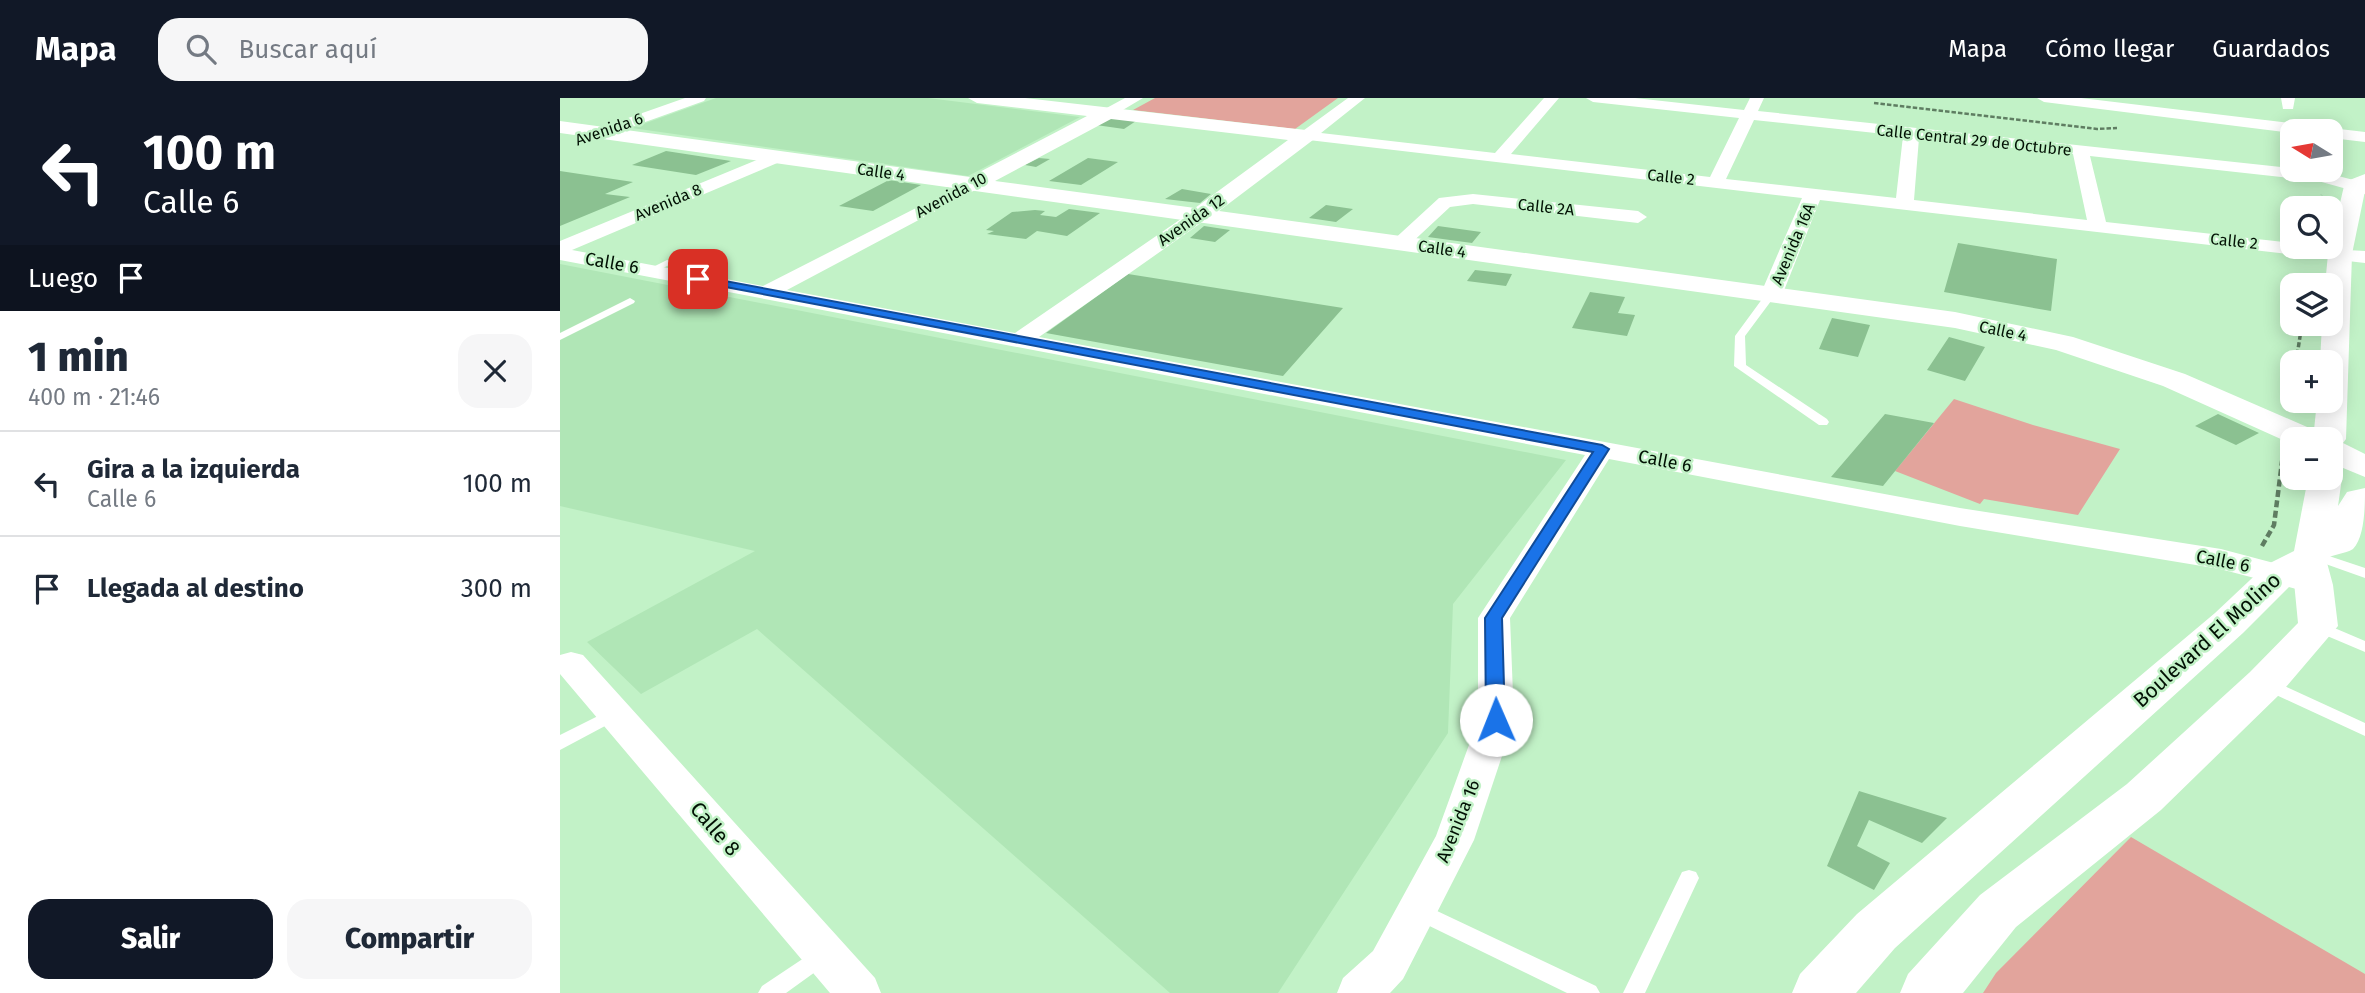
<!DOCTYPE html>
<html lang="es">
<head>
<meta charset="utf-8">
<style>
  :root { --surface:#fff; --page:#f6f6f7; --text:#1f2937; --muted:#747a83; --line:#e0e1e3; --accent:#111827 }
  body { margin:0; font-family:"Fira Sans",sans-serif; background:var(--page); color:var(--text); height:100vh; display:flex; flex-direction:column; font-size:26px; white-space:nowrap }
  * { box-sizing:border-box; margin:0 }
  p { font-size:23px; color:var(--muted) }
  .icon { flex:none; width:38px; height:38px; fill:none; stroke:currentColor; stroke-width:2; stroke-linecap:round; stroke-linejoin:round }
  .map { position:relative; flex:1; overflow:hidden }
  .drawer { display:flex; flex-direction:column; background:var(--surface); width:560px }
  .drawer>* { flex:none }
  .banner { background:#111827; color:#fff; overflow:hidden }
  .needle { width:46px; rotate:281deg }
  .fabs { position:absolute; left:1720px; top:21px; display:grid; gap:14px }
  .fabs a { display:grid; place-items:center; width:63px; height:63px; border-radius:14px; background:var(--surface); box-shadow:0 4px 18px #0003; font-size:35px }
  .pin { position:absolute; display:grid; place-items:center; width:60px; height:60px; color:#fff; margin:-30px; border-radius:14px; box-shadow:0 4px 10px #0006 }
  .me { position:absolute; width:77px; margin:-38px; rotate:359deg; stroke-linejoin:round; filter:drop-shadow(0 0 5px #0008) }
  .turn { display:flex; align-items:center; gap:24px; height:147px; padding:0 28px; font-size:32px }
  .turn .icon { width:91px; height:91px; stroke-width:2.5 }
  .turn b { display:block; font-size:49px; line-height:60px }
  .then { display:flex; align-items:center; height:66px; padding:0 28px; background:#0003; gap:14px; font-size:26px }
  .round { display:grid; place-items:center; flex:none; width:74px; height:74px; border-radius:21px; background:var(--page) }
  .overview { display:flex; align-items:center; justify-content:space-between; height:119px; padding:0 28px }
  h1 { font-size:42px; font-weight:800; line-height:52px }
  .primary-button { display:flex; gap:14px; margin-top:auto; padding:14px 28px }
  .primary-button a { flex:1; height:80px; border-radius:21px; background:var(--accent); color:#fff; font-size:28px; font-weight:800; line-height:80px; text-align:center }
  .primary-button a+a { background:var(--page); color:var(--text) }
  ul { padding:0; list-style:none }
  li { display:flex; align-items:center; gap:21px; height:105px; padding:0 28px; border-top:2px solid var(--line) }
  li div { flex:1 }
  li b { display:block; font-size:26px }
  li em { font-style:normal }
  header { display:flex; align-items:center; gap:42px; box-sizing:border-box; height:98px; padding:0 35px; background:var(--accent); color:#fff }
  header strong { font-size:33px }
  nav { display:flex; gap:38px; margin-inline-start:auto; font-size:24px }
  .search { width:490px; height:63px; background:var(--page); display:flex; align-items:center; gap:18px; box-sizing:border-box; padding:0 24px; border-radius:21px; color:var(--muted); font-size:26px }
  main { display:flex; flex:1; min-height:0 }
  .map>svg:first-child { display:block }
</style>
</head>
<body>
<header>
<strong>Mapa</strong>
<div class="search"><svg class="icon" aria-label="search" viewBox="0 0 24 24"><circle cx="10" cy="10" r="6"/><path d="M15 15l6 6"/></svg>Buscar aquí</div>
<nav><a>Mapa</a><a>Cómo llegar</a><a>Guardados</a></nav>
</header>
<main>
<section class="drawer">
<div class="banner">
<div class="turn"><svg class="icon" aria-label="left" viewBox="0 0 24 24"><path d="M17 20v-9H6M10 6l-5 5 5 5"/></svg><div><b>100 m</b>Calle 6</div></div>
<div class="then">Luego<svg class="icon" aria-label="arrive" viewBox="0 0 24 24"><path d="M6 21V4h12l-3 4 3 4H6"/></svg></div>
</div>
<div class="overview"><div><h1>1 min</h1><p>400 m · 21:46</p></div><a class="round"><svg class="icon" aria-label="close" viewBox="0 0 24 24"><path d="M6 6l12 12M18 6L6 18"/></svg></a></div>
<ul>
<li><svg class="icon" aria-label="left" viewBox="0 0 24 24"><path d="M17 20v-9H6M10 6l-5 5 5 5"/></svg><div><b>Gira a la izquierda</b><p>Calle 6</p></div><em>100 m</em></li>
<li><svg class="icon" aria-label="arrive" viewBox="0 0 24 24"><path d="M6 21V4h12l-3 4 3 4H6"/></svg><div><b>Llegada al destino</b></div><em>300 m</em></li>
</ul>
<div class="primary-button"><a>Salir</a><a>Compartir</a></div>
</section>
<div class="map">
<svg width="1805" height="895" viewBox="0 0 1805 895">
  <rect width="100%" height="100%" fill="#c2f2c7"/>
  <path fill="#b0e6b6" d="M156,0h212l152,19 -112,59 -336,-48z
    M0,166l1006,196 -113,144 -5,129 -170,260h-108l-413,-364 -116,65 -54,-52 168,-91 -195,-45z"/>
  <path fill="#e2a49c" d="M595,0h183l-43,31 -162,-19z
    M1394,301l79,26 87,24 -42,66 -94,-16 -4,5 -85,-33z
    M1571,739l234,137v19h-382l13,-20z"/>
  <path fill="#8bc191" d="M549,20l27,3 -12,8 -28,-4z
    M106,53l65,10 -35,14 -64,-10z
    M479,60l11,1 -14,8 -11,-2z
    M528,60l30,4 -37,23 -32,-4z
    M0,73l73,11 -28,12 25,3 -70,29z
    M329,82l32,5 -48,26 -34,-5z
    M622,91l29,5 -11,9 -35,-4z
    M766,107l27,4 -17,13 -27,-4z
    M509,111l31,4 -33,23 -30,-5 -11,8 -39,-5 7,-3 -8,-1 26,-18 23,-2 10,1 -5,4 16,2z
    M644,128l26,4 -15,12 -25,-4z
    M878,128l43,6 -9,11 -44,-6z
    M1398,145l99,16 -6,52 -107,-19z
    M915,172l37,4 -6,12 -39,-5z
    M568,176l215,34 -60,68 -237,-43z
    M1030,194l35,5 -7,16 17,2 -8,21 -55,-8z
    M1272,220l38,7 -12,32 -39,-8z
    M1389,239l36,10 -20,34 -38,-11z
    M1325,316l49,9 -51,63 -52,-9z
    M1658,316l41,19 -23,12 -41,-19z
    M1299,693l88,27 -25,25 -53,-23 -12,26 33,17 -16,27 -47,-24z"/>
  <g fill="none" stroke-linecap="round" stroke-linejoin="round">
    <path stroke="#5f7d62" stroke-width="2.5" stroke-dasharray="4.5 2" stroke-linecap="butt" d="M1314,5l223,26 20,-1
      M1760,110l2,-13"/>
    <path stroke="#5f7d62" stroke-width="3.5" stroke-dasharray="5 2.5" stroke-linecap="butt" d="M1736,264l6,-38
      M1730,305l2,-19"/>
    <path stroke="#5f7d62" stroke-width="4.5" stroke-dasharray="7 3.5" stroke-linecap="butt" d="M1702,448l12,-21 9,-71"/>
    <path fill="#fff" fill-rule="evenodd" d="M107,162l8,2 -20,10 -8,-2z
      M1212,192l5,3 -32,43 1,29 81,54 2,3 -2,3h-8l-85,-59 1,-30 33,-45z
      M70,200l5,3 -1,2 -74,37v-7z
      M1751,452l54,18v10l-59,-21 -2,-3 2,-3z
      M1758,523l47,20v11l-52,-22 -3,-4 3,-4z
      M1705,579l100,46v13l-106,-49 -2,-4 2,-4z
      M54,610l6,2 2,4 -2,4 -60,32v-15z
      M1129,772l7,2 3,6 -54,115h-22l59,-121z
      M858,804l178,84 4,7h-33l-156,-76 -3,-6 3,-6z
      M262,848l7,2 3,7 -3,7 -43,31h-28l4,-7z"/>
    <path fill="#fff" fill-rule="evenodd" d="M125,0h21l-2,3 -98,35h-12l-2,-3 2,-3z
      M565,0h18l-32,19h-10l-3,-3 3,-3z
      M788,0h17l-44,35 174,20 49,-55h15l-48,56 199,23 29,-59 -146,-16 -7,-4h49l109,12 6,-12h14l-6,13 561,60 46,12v11l-47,-13 -228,-25 16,66 186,21v4l73,4v12l-545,-63 -37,93 -3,5h-16l-3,-5 41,-95 -502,-59 -2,-3 2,-3zM1194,22l149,16 -7,62 -170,-19zM1359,40l154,16 14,66 -173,-20z
      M1477,0h44l235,28 8,5 -32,2 -248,-31z
      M1721,0h14l-2,11h-10z
      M1771,30l34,4v10l-34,-4v-7h-7z
      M216,54l8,5 -2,4 -210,89 191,36 208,-106 6,1 3,4 -3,4 -190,101 228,43 179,-123 7,-2 9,6 -2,4 -169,119 921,171 261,41 90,24 4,7 -4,7 -11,3 -80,-21 -260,-43 -351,-67 -99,159 4,102 -40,120 -71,139 -13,14h-53l6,-15 30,-27 63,-115 42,-116v-102l107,-163 -1025,-195v-19z
      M913,96l165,17 9,6 -9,6 -165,-19 -23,3 -43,40h-14l-3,-4 49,-45z
      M11,554l12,3 292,323 6,15h-51l-270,-319v-19z"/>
    <path fill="#fff" fill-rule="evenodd" d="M408,0h57l281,32 7,2 3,4 -3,4 -94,71 736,101 118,25 112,37 129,56 3,-29h14v-39h-11l2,-38h9v-39h-6l3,-31 16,-68 3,-5 18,-7v17l-13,63 -6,185 -3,4 22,11v23l-34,-14v-24h-39v5l-129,-58 -107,-36 -101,-22 -1395,-195v-12l410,56 117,-61 -110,-13zM551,21l177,21 -93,68 -200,-27z
      M1771,371l6,2 5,7 -4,28 9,-14 18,-4c0,17 0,49 -12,61 -8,5 -20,5 -27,10l7,26 5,41 -58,68 -119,116 -145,117 -53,66h-63l8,-19 72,-79 147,-111 123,-112 48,-49 -4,-41 -51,51 -348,315 -39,45h-64l8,-19 57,-60 358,-301 51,-48 28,-14 14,-73h23z"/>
  </g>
  <path fill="#1a73e8" stroke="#114b97" stroke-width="2" d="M138,178l904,169 7,4 -107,169 3,102 -2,5 -7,2 -7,-2 -3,-5 -1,-102 108,-166 -899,-171 -2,-2z"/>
  <g text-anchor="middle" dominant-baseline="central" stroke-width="5" stroke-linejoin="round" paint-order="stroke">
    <g font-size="16" fill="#021104" stroke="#c2f2c7">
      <text transform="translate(49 31) rotate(-19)">Avenida 6</text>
      <text transform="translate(1414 42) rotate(6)">Calle Central 29 de Octubre</text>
      <text transform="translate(321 74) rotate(8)">Calle 4</text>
      <text transform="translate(1111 79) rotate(6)">Calle 2</text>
      <text transform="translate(391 97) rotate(-28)">Avenida 10</text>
      <text transform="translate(108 104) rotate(-23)">Avenida 8</text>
      <text transform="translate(986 109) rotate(6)">Calle 2A</text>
      <text transform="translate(631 122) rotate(-35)">Avenida 12</text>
      <text transform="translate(1674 143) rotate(6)">Calle 2</text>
      <text transform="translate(1233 146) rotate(-67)">Avenida 16A</text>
      <text transform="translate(882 151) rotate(8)">Calle 4</text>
      <text transform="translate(1443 233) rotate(12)">Calle 4</text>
    </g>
    <g font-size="18" fill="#021104" stroke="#c2f2c7">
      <text transform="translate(52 165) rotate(10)">Calle 6</text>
      <text transform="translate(1105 363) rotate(11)">Calle 6</text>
      <text transform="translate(1663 463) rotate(11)">Calle 6</text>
      <text transform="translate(898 723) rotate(-68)">Avenida 16</text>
    </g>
    <g font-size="21" fill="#021104" stroke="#c2f2c7">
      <text transform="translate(1647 542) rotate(-42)">Boulevard El Molino</text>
      <text transform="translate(155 731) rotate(49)">Calle 8</text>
    </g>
  </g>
</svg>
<div class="fabs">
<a><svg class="needle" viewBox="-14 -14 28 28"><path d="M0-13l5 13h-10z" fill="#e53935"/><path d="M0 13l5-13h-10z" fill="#747a83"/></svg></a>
<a><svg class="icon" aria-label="search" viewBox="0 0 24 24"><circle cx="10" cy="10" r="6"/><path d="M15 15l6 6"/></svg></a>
<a><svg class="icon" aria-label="layers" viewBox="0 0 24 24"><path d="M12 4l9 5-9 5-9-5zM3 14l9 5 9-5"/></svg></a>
<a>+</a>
<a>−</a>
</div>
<div class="pin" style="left:138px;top:181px;background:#d93025"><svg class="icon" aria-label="arrive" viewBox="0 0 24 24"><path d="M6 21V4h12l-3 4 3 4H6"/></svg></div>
<svg class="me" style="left:936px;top:622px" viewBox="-20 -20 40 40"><circle r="19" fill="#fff"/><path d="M0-13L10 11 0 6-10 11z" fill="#1a73e8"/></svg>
</div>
</main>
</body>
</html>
